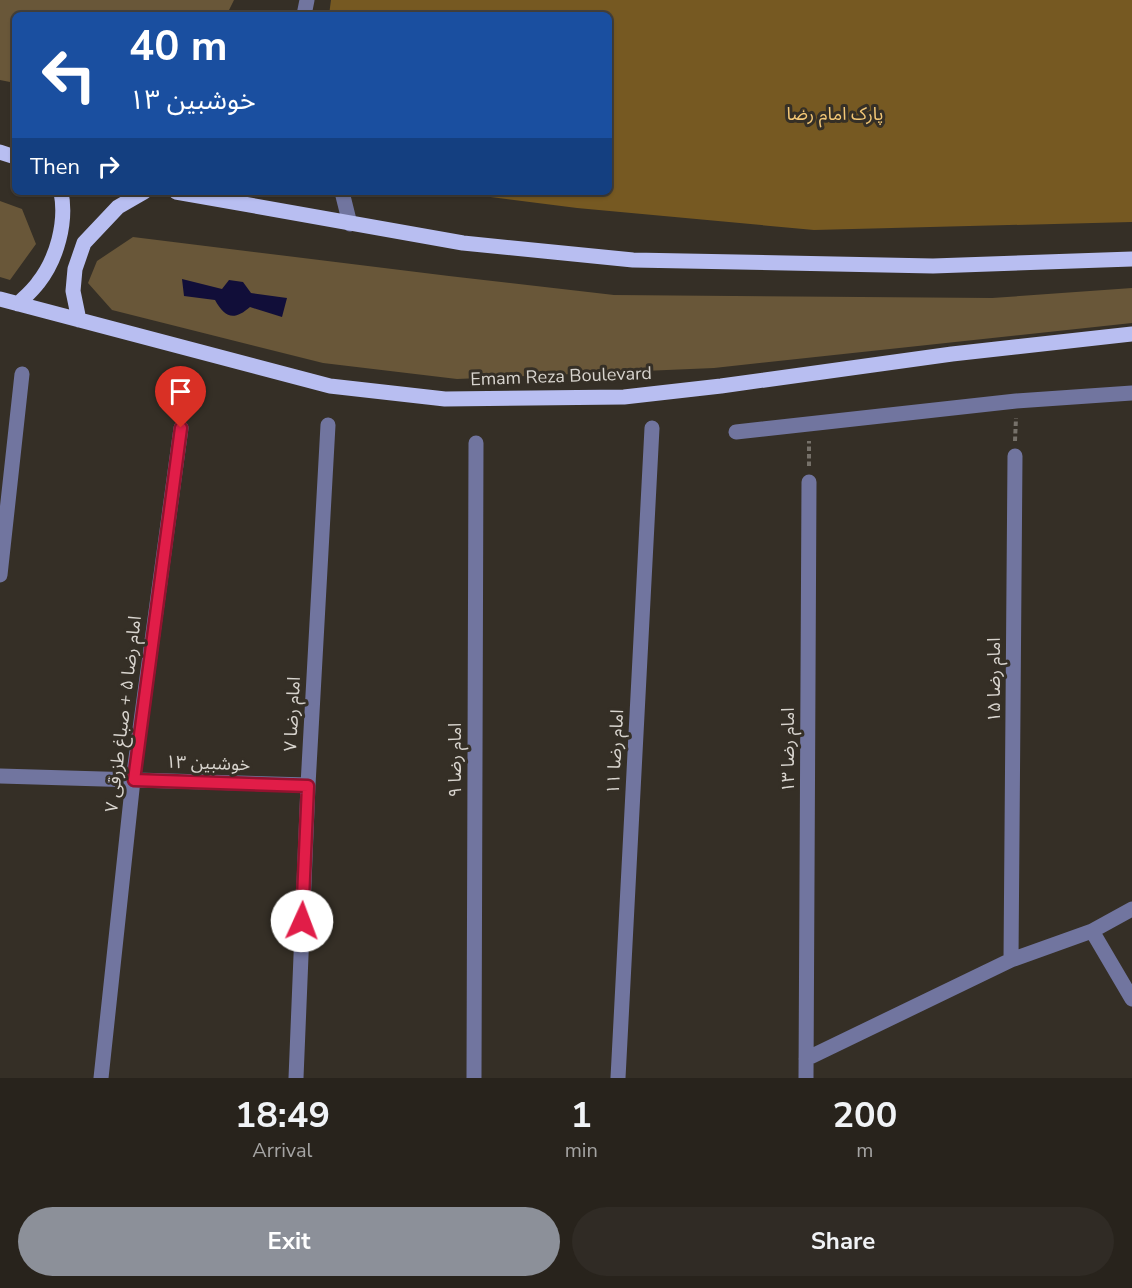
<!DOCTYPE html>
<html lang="en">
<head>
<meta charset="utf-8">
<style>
  :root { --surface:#28231c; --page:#302b25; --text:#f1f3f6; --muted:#a5a4a3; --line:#44403b; --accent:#8c9099 }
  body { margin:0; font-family:"Nunito Sans","Noto Sans Arabic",sans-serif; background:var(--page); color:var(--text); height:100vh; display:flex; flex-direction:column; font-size:22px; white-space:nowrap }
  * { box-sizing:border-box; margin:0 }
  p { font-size:20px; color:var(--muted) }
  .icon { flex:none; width:33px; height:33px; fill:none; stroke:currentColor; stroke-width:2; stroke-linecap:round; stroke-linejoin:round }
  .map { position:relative; height:1078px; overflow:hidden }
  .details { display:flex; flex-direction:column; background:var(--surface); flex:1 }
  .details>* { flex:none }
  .guide { position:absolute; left:12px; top:12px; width:600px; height:183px; border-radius:9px; box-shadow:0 2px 4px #0004,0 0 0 2px var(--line); background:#1a4fa0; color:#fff; overflow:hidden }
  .pin { position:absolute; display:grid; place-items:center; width:51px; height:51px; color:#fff; margin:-62px -26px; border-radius:50% 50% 50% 0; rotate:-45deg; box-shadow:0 0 6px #0007 }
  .pin .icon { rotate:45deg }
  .me { position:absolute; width:66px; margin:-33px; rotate:2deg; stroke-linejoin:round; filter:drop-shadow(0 0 4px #0008) }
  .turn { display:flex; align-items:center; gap:21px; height:126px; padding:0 18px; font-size:27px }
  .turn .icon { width:78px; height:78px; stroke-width:2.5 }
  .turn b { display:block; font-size:42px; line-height:51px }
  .then { display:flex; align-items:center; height:57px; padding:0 18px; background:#0003; gap:12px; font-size:22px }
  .eta { display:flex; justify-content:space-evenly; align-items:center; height:102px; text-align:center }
  .eta b { font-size:36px; font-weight:700; line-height:42px }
  .cta { display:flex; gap:12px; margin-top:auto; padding:12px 18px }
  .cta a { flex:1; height:69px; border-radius:36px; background:var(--accent); color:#fff; font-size:24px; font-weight:700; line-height:69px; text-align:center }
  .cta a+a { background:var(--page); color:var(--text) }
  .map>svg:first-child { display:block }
</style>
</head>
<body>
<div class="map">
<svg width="1132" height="1078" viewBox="0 0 1132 1078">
  <rect width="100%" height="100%" fill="#352f26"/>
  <path fill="#695739" d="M0,0h234l-5,10 -5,5h-209v68l-15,-3z
    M0,201l22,8 14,35 -26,36 -10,-3z
    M133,237l316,39 165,19 378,3 140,-10v35l-418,45 -257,11 -134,-16 -211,-53 -24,-27 9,-22z"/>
  <path fill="#765922" d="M331,0h801v222l-318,8 -237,-22 -125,-16h157v-177h-280z"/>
  <path fill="#110e39" d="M182,279l40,10 7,-9 14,2 8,11 36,5 -5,19 -32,-10c-16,14 -25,11 -35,-7l-31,-4z"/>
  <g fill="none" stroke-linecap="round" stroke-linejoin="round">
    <path stroke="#767169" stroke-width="4" stroke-dasharray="4.5 3" stroke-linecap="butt" d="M1015,441l1,-23
      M809,466v-25"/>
    <path stroke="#71759f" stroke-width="15" d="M304,15l3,-15
      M342,192l8,32
      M736,432l280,-31 116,-8
      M0,575l22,-201
      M0,776l308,9
      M1092,931l40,68
      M1011,960l4,-504
      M806,1059l205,-99 81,-29 40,-22
      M101,1078l32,-298 48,-352
      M296,1078l12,-293 20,-360
      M474,1078l2,-635
      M618,1078l34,-650
      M806,1078l3,-596"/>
    <path stroke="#b8bef1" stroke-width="15" d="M0,152l15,5
      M176,192l287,51 170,17 300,6 199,-7
      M0,299l330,87 115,13 179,-2 97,-11 231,-32 180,-20
      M18,304c7,-7 15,-14 20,-21 19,-24 29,-61 23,-91
      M79,320l-6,-29 2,-22 9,-26 34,-36 26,-15"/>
  </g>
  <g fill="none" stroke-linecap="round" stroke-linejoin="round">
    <defs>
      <path id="route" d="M181,428l-47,352 174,6 -6,135"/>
    </defs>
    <use href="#route" stroke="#92132f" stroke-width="15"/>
    <use href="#route" stroke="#e11d48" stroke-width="10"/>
  </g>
  <g text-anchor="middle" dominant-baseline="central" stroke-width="6" stroke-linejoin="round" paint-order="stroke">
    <g font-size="18" fill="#f3c776" stroke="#352f26">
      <text x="835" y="114">پارک امام رضا</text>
    </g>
    <g font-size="18" fill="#d8d4ce" stroke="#352f26">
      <text transform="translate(561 376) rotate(-2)">Emam Reza Boulevard</text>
      <text transform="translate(994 680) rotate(-90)">امام رضا ۱۵</text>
      <text transform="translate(123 714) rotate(-83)">امام رضا ۵ + صباغ طزرقی ۷</text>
      <text transform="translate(292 714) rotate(-87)">امام رضا ۷</text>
      <text transform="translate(788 750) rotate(-90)">امام رضا ۱۳</text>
      <text transform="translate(615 752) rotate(-87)">امام رضا ۱۱</text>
      <text transform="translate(455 760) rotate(-90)">امام رضا ۹</text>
      <text transform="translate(208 763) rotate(2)">خوشبین ۱۳</text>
    </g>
  </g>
</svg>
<div class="pin" style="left:181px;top:428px;background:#d93025"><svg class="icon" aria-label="arrive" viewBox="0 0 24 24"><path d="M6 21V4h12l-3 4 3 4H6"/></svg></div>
<svg class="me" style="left:302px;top:921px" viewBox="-20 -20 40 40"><circle r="19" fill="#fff"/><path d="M0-13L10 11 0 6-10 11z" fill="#e11d48"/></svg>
<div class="guide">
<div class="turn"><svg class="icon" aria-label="left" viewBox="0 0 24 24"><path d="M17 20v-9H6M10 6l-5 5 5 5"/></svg><div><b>40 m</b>خوشبین ۱۳</div></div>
<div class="then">Then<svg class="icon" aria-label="right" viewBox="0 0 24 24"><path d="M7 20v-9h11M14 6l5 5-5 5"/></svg></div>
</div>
</div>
<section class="details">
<div class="eta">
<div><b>18:49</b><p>Arrival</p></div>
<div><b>1</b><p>min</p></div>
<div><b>200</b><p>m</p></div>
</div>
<div class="cta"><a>Exit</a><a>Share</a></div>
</section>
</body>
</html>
